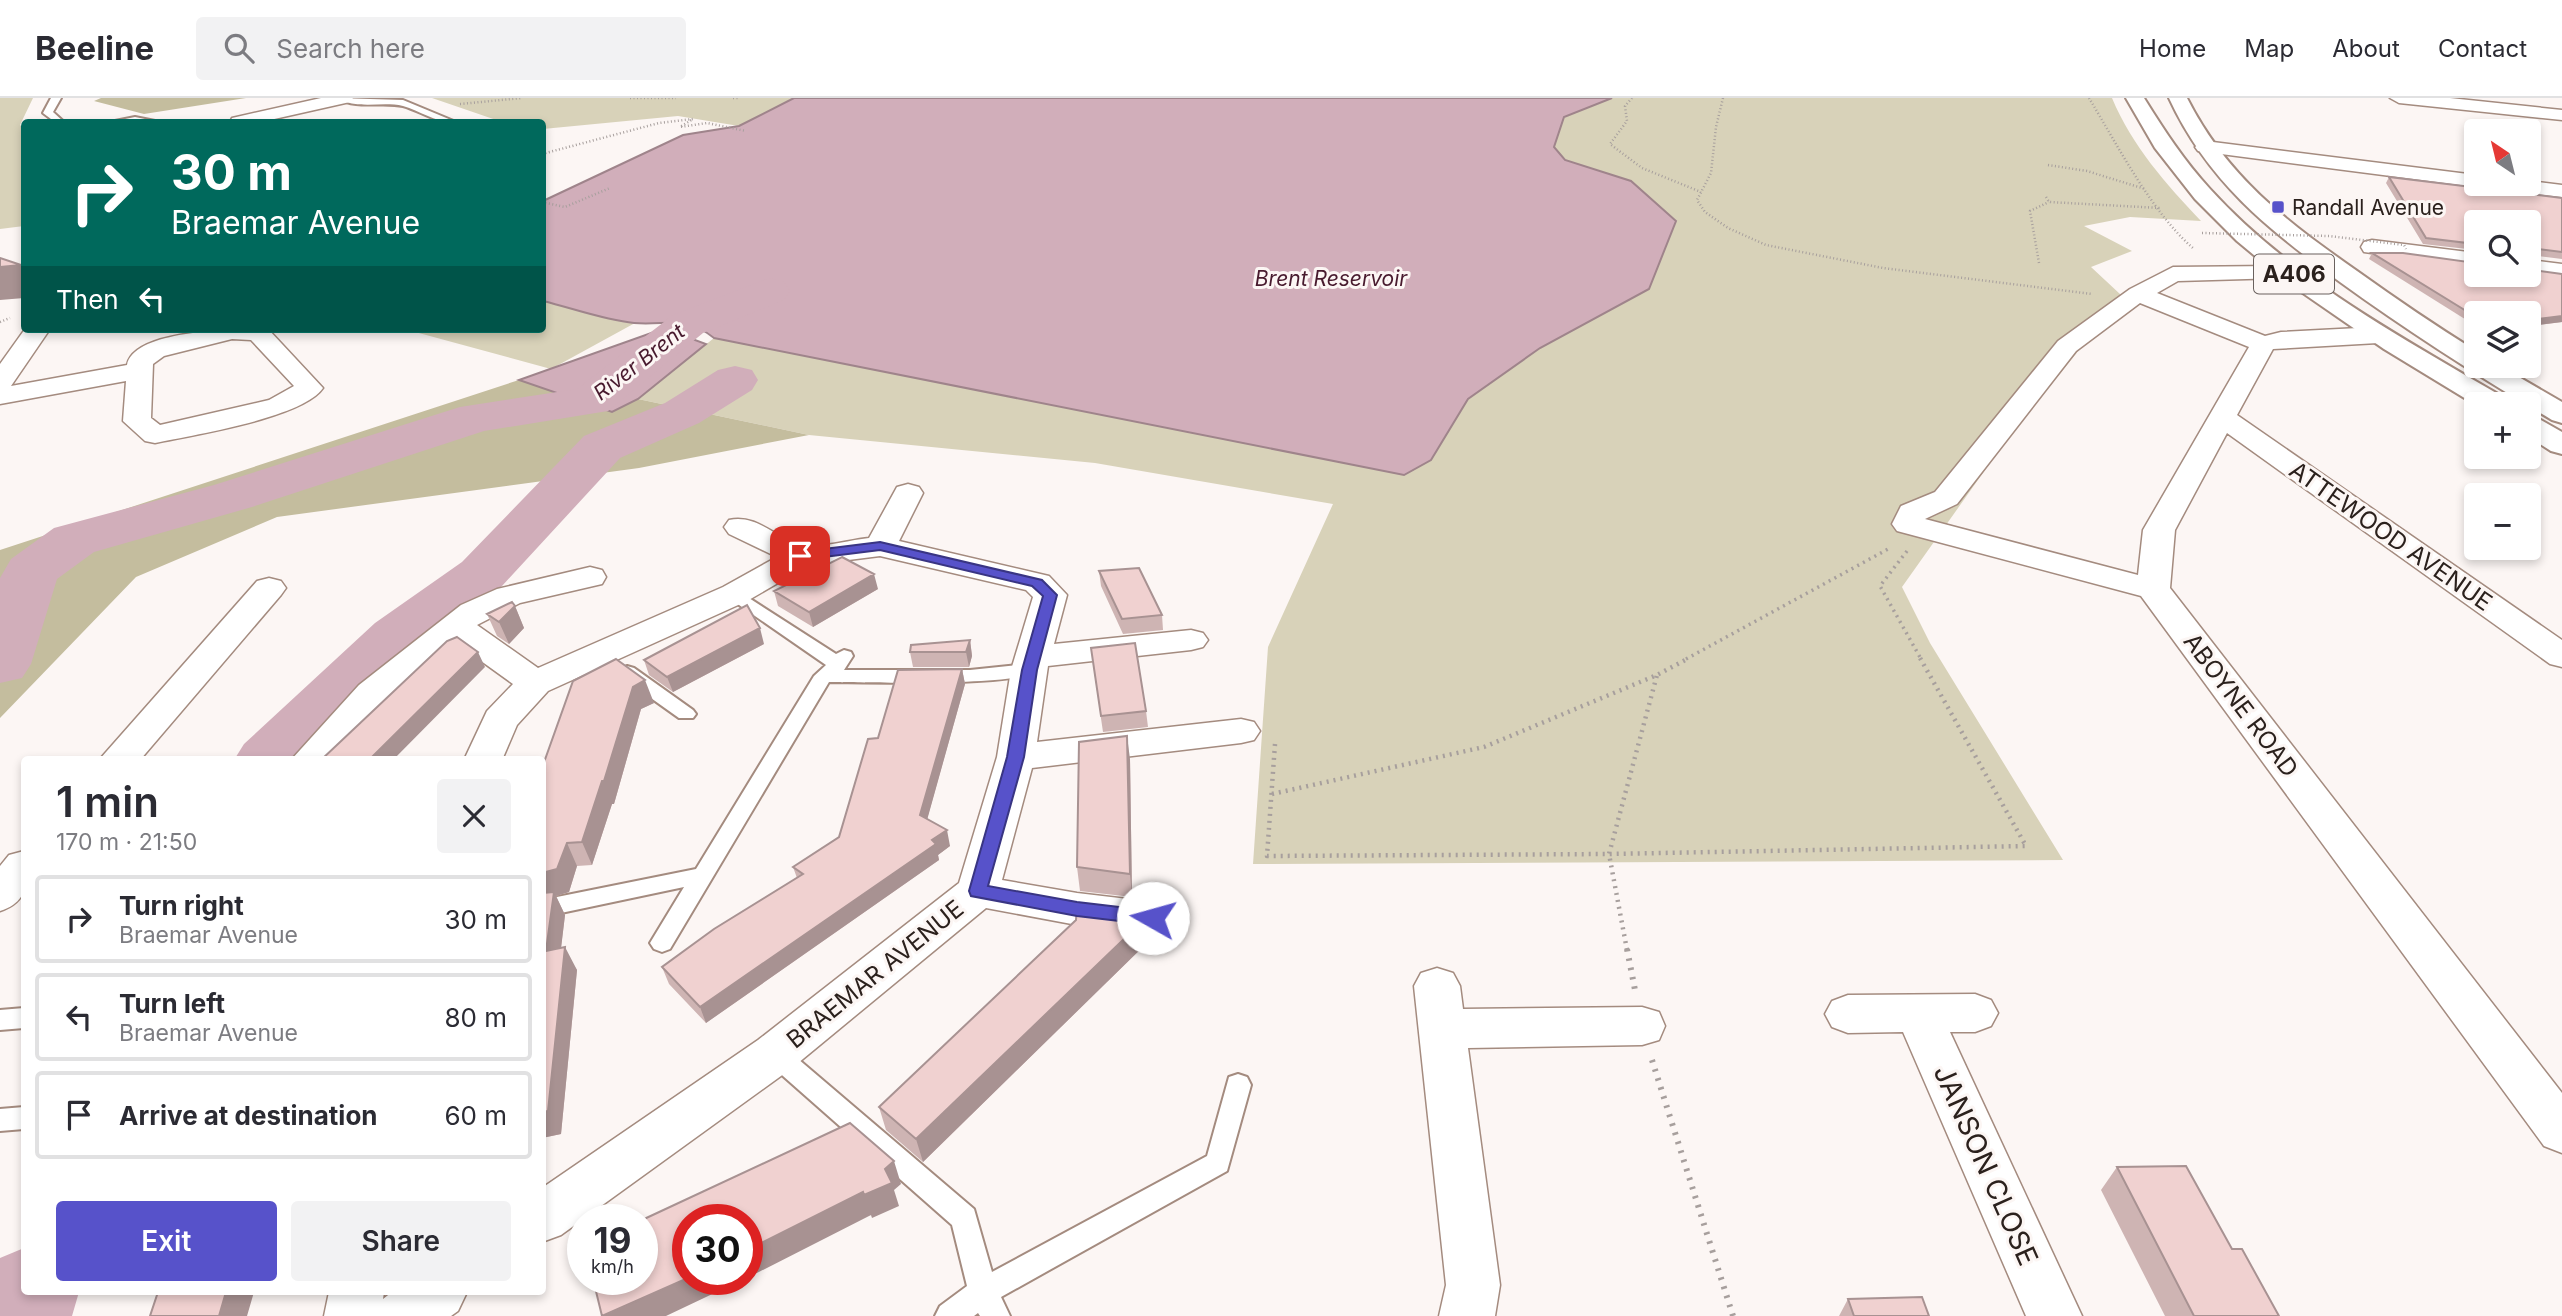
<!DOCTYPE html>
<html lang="en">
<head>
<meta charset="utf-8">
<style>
  :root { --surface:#fff; --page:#f2f2f3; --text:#2b2b33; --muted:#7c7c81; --line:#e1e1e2; --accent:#5752ca }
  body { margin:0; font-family:Inter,sans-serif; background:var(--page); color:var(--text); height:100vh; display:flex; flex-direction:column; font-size:26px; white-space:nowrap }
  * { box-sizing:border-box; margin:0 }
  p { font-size:23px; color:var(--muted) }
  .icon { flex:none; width:38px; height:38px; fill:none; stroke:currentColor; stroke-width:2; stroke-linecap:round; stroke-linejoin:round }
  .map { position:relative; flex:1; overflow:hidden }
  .drawer { position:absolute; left:21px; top:658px; width:525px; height:539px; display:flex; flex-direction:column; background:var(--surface); border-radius:7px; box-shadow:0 4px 10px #0003 }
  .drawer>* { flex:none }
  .guide { position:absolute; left:21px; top:21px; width:525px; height:214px; border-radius:7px; box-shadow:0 4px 10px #0003; background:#00695c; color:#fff; overflow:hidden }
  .needle { width:46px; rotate:325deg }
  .fabs { position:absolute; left:2464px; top:21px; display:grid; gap:14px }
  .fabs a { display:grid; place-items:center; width:77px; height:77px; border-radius:7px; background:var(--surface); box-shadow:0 4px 10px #0003; font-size:35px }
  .speed { position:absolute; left:567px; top:1106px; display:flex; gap:14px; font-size:35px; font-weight:700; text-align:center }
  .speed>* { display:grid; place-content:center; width:91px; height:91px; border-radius:50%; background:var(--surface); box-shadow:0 4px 10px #0003; line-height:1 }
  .speed small { font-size:18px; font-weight:400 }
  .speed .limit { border:10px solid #d22; background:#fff; color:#111 }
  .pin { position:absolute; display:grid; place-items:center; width:60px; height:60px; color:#fff; margin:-30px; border-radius:14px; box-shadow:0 4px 10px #0006 }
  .me { position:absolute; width:77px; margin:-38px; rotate:277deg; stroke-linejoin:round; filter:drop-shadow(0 0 5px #0008) }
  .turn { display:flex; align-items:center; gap:24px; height:147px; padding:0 35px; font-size:32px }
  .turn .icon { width:91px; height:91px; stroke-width:2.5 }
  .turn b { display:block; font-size:49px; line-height:60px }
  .then { display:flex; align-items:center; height:66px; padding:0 35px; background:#0003; gap:14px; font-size:26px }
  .round { display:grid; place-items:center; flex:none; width:74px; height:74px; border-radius:7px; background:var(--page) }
  .summary { display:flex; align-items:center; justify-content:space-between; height:119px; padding:0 35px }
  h1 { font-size:42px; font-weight:600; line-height:52px }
  .action { display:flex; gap:14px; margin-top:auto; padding:14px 35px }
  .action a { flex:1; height:80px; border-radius:7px; background:var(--accent); color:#fff; font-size:28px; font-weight:600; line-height:80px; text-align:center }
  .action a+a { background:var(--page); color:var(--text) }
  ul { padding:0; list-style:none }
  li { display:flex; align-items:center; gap:21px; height:88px; margin:0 14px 10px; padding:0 21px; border:4px solid var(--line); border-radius:7px }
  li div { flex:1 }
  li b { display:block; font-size:26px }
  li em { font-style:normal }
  header { display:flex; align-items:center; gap:42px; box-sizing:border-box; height:98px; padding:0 35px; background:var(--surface); border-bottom:2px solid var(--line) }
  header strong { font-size:33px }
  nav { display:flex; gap:38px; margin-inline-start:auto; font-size:24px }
  .search { width:490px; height:63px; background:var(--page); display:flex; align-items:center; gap:18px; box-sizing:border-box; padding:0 24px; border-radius:7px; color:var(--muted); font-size:26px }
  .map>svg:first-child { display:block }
</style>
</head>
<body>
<header>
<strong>Beeline</strong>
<div class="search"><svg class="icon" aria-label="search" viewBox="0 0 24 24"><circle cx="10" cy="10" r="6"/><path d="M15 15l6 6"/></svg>Search here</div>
<nav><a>Home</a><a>Map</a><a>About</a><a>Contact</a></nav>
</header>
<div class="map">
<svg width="2562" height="1218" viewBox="0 0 2562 1218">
  <rect width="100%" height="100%" fill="#fcf6f4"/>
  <path fill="#d8d2b9" d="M0,0h33l-13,27 4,4v97l-24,3z
    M432,0h362l-55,28 -61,-10 -135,13 -1,-7h-40z
    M1612,0h500c20,48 54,86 89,123l-71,-4 -46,9 48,25 -41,16 44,41 -52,37 -81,101 -100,141 28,56 133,217 -810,4 15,-217 65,-143 -238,-41 -286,-28 -171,-36 76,-61 690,137 27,-15 37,-61 72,-51 91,-167 -66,-21 -11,-13 10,-30z
    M543,203l92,22 -84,46 -147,-40h138z"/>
  <path fill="#c4bd9e" d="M101,0h145l-102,16 -50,-13z
    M519,282l93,32 26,-13 171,36 -170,33 -362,49 -141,60 -136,141v-168z"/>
  <path fill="#d1aeba" stroke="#9f848b" stroke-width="2" d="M794,0h818l-48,19 -10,30 11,13 66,21 45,40 -27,68 -109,59 -72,51 -37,61 -27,15 -690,-137c-30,-24 -47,-12 -80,-15 -30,-3 -62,-15 -91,-22v-100l140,-66 56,-9z
    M654,234l22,1 30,11 -68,55 -26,13 -93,-32z"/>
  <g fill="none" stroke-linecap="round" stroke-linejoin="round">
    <path fill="#d1aeba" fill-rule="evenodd" d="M769,180l15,4 6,9 -6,9 -81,33 -95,78 -124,20 -232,76 -158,45 -37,27 -26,85 -9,14 -22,5v-105l11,-19 43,-31 160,-43 246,-78 117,-18 96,-74z
      M735,268l17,4 6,10 -6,10 -53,33 -79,35 -118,128 -83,63 -111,111h-74l10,-16 131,-121 87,-61 122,-126 81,-33 53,-33z
      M24,1150v44h55l-7,24h-72v-58z"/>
    <defs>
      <path id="lane" d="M51,0h10l-8,14 11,10h-9l-12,-9z
        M337,0l66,2 53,22c-19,2 -35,-11 -53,-16 -21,-5 -46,4 -66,-8z
        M135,19l25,5h-50z
        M735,491l101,65 8,-4 7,2 2,4 -9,14h126l59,-6 9,6c-13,17 -179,12 -209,12l-159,267 -8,3 -8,-3 -4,-6 34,-56 -142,30v-17l154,-31 118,-193 12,-11 -97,-67 -3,-4 3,-4z
        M627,568l7,2 59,42 3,4 -3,4h-14l-59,-42 -2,-4z
        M24,910v20l-24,2v-20z
        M775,946l9,3 190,162 18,63 215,-116 22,-79 9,-3 9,3 4,8 -24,86 -226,126 9,19h-30l-2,-3 -4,3h-39l5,-10 27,-20 -15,-61 -186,-164 -3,-7 3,-7z
        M24,1009v22l-24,2v-22z"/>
      <path id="street" d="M321,0h32l-3,4 -89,20h-31l2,-4z
        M2390,0h60l112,12v10l-163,-17z
        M2205,43l271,34v9h8l-8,3 -278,-36 -3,-4z
        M2529,83l33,4v12l-61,-7 -7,-2 -3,-4h38z
        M2372,142l104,13v14l-112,-15 -3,-5 3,-5z
        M2529,162l33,4v14l-33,-4z
        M2273,168l8,2 4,5 -4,5 -103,3 -21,12 108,43 16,-4 97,-5 9,3 4,5 -4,5 -9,3 -105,6 -36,66 325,225v27l-12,-3 -323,-231 -52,97 -5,58 392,505v60l-18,-7 -403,-550 -244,-65 -5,-7 9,-18 34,-14 123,-151 72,-52 43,-22zM2140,205l109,44 -106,183 -5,45 -213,-56 32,-15 119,-153z
        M25,231h25l-39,57 116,-21c7,-36 112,-36 141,-36l55,59c-20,30 -131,47 -168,55l-10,-2 -22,-20 3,-40 -126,23v-40zM232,241l19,1 43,46 -25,14 -109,25 -9,-7 2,-54 11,-8z
        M908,386l11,3 4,6 -24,48 150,35 18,19 -13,49 137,-14 12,3 5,7 -5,7 -12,3 -143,16 -11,76 204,-23 13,3 6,9 -6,9 -13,3 -209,25 -30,112 75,13 76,9 15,4 7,12 -7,12 -15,4 -76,-9 -91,-17 -194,160 -231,167 -19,7v-54l216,-148 201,-157 38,-126 14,-87 22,-73 -7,-7 -146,-34 -71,9 -62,36 -199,90 -31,34 -15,35h-38l23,-49 26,-27 -57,-41 -71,58 -53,59h-41l68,-75 102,-80 36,-16 93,-22 12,3 4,7 -4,7 -82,19 -43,22 61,43 185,-81 54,-30 -48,-23 -5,-7 5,-7c31,-7 51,24 78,26 20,1 42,-6 62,-8l28,-51z
        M269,480l12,3 5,7 -5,7 -141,165h-41l158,-179z
        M24,753c3,28 7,50 -24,60v-45l9,-11z
        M1437,870l16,5 7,13 3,23 179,-2 17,5 6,14 -6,14 -17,5 -174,3 32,237 -5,31h-56l7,-31 -32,-299 7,-13z
        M1975,896l16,6 7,13 -7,13 -16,6h-25l132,284h-56l-123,-284 -55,1 -16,-6 -7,-13 7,-13 16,-6z
        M329,1194h55l-1,7 9,-7h75l-9,19 -7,5h-127z"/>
      <path id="highway" d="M2126,0h18c20,32 40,63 66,91 81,89 192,149 295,209l4,6 -33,1 -92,-56 -100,-69 -47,-39 -42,-42 -40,-51z
        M2169,0h18c40,79 99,123 170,173 39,28 79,55 119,80v15h24l62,36v21l-10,-3c-71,-42 -143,-88 -212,-138 -73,-54 -132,-100 -171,-184z
        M2529,318l10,3 23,13v22l-11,-3 -22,-14z"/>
    </defs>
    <use href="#lane" stroke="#a48b7f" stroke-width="4"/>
    <use href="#street" stroke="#a48b7f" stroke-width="3"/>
    <use href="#highway" stroke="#a48b7f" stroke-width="4"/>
    <path stroke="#a79f9d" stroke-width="2.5" stroke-dasharray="1 2.5" stroke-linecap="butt" d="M630,0h46
      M733,0h5
      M1632,0l-7,8 2,15 -17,23 32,24 59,24
      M1723,0l-7,29 -5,46 -14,27 8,12 23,16 38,17 117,23 209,26
      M2089,0c29,48 63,115 105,151
      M460,6l62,-6
      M542,56l117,-31 34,-4 -13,8 27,-4 39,8
      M2048,67l39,6 58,18
      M2046,99l3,5 111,6
      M542,104l23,5 45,-19
      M2039,165l-9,-52 19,-9
      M0,224l10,-4"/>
    <path stroke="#a79f9d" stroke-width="3.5" stroke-dasharray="2 4.5" stroke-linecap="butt" d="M1907,453l-27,35 41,73
      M1686,561l204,-111"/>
    <path stroke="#a79f9d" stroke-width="4.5" stroke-dasharray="2 5" stroke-linecap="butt" d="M1275,646l-8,112 342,-2 417,-8 -106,-188
      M1272,696l212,-47 173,-72 32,-17
      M1627,852l-18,-96 48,-179"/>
    <path stroke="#a79f9d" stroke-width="6" stroke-dasharray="2.5 7" stroke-linecap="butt" d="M1627,851l8,41
      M1652,962l81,256"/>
    <use href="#lane" fill="#fff" fill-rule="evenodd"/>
    <use href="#street" fill="#fff" fill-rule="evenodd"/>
    <use href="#highway" fill="#fff" fill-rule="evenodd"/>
    <path stroke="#a79f9d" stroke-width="2.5" stroke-dasharray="1 2.5" stroke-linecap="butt" d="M2202,135l127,3 75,9 2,4"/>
  </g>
  <path fill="#ceb4b3" d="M2389,79l173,21v61l-32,-4 2,15 30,52 -33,4v-13h-53v13l-107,-67 3,-6 157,22v-53h-53v28l-53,-6 -37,-61z
    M1099,473l63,44 1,15 -40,4 -22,-48z
    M878,491l-65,38 -35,-21 -4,-15z
    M515,508l9,22 -15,16 -12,-8 -10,-22z
    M970,542l2,16 -3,11h-56l-3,-15z
    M764,546l-91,48 -24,-17 -5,-15z
    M1093,566l53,47 2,16 -45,5z
    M962,571l3,15 -38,135 23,27 -12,9 1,5 -233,163 -37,-39 -7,-17 135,-89 -4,-11 46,-30z
    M573,583l81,22 -13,6 -27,95h-2l-20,61 -15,1 -8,26 -13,4 9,19 -4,32 16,23 -16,164 -19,4v-370z
    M1130,661l2,138 -52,-6 -3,-24z
    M1151,815l2,24 -230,225 -37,-32 -7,-23z
    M2117,1069l115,82 47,67h-114l-64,-126z
    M1848,1201l81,17h-90z"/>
  <path fill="#a89292" d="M21,167l3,7v26l-24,2v-33z
    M2562,218v6l-33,4v-6z
    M874,476l4,15 -65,38 -4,-15z
    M515,508l9,22 -15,16 -10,-22z
    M760,530l4,16 -91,48 -6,-15z
    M970,542l2,16 -3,11 -3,-15z
    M478,554l7,15 -92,93h-24z
    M962,571l3,15 -41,147 -4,-16z
    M645,582l9,23 -13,6 -27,95h-2l-20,61 -10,-23 51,-155z
    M1127,638l3,23 2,138 -2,-23z
    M947,732l3,16 -12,9 1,5 -233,163 -6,-16z
    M567,745l10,23 -8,26 -13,4 9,19 -7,59 -12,-23 -4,-52v-26z
    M1151,815l2,24 -230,225 -7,-23z
    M565,849l12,23 -16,164 -19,4v-26z
    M894,1063l7,23 -7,6 5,16 -27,12 -8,-23 21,-26z
    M863,1094l8,23 -124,63v-28z
    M688,1180l56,1 -78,37h-63z
    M226,1194h28l-7,24h-28z"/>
  <path fill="#f0d1d0" stroke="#a89292" stroke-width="2" d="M2389,79l173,21v54l-33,-4v-26h-53v22l-50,-6z
    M2372,155h31l73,10v12h53v-22l1,1 2,16 30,4v42l-33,4v-7h-53v4z
    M0,160l21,7 -21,2z
    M842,459l32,17 -65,38 -35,-21z
    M1139,470l23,47 -40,4 -23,-48z
    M512,504l3,4 -16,16 -12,-8z
    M747,507l13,23 -93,49 -23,-17z
    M457,539l21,15 -109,108h-48l126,-119z
    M970,542l-4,12h-56l1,-7z
    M1135,545l11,68 -45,5 -10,-68z
    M616,561l29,21 -12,7 -29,94h-2l-20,61 -15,1 -10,26 -15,4v-105l31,-87z
    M962,571l-42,146 27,15 -15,10 4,4 -236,163 -38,-40 52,-38 89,-55 -10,-7 46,-30 29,-98 10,-1 20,-68z
    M1127,638l3,138 -53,-7 2,-125z
    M554,794l-8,59 19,-4 -17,164 -6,1v-219z
    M1077,807l74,8 -235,226 -37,-32 197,-187z
    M850,1025l44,38 -9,8 7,14 -28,12 -1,-3 -116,58v-30h-59v58l-86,38 -9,-37h49v-59z
    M2186,1068l46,83h10l37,67h-85l-77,-149z
    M158,1194h68l-7,24h-69z
    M1922,1199l7,19h-75l-6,-17z"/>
  <path fill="#5752ca" stroke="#393583" stroke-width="2" d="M880,444l162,38 15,15 -20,75 -13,87 -36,129 89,16 76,9 7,2 3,5 -3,5 -7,2 -76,-9 -106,-20 -2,-5 38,-134 15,-87 21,-74 -11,-10 -152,-36 -80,10 -6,-4 6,-4z"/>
  <rect fill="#5752ca" stroke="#fcf6f4" stroke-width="2.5" x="2271" y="102" width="14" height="14" rx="3.5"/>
  <g text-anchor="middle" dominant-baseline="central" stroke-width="6" stroke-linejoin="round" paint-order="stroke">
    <g font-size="21" fill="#2b211d" stroke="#fcf6f4" text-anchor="start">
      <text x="2292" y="109">Randall Avenue</text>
    </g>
    <g font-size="21" font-style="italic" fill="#481a2e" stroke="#fcf6f4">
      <text x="1331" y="180">Brent Reservoir</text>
      <text transform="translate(639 264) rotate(-38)">River Brent</text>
    </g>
    <rect fill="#fcf6f4" stroke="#6a615e" stroke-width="2" x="2254" y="156.5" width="80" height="39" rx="5"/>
    <g font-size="23" font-weight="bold" fill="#2b211d">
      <text x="2294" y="176">A406</text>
    </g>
    <g font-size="24" fill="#2b211d" stroke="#fcf6f4">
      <text transform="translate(2391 438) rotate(35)">ATTEWOOD AVENUE</text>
      <text transform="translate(2241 607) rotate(53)">ABOYNE ROAD</text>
      <text transform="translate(875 876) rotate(-39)">BRAEMAR AVENUE</text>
    </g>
    <g font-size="28" fill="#2b211d" stroke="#fcf6f4">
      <text transform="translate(1986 1067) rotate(66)">JANSON CLOSE</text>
    </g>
  </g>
</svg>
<div class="fabs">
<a><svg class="needle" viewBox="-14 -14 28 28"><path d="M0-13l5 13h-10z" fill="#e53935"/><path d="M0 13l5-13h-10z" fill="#7c7c81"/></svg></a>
<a><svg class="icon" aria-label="search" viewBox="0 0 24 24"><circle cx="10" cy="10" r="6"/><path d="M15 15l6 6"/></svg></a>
<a><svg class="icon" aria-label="layers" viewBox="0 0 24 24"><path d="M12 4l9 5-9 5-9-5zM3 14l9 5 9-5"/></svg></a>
<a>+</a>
<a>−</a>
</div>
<div class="speed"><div>19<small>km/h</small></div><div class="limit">30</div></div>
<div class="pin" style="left:800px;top:458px;background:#d93025"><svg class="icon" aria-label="arrive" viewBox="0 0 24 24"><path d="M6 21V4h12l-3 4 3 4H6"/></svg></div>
<svg class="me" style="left:1153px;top:820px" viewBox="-20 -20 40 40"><circle r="19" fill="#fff"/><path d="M0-13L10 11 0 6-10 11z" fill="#5752ca"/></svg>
<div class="guide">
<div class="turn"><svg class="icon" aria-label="right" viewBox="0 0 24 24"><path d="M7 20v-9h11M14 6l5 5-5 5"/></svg><div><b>30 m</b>Braemar Avenue</div></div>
<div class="then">Then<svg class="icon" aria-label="left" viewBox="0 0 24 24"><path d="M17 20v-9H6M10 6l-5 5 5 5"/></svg></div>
</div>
<section class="drawer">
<div class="summary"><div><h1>1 min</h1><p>170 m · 21:50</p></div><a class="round"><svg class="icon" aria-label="close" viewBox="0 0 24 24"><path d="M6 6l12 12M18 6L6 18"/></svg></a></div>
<ul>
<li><svg class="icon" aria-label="right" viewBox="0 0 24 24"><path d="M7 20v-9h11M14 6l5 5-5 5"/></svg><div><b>Turn right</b><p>Braemar Avenue</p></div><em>30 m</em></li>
<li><svg class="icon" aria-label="left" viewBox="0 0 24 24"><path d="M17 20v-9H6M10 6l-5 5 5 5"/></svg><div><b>Turn left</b><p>Braemar Avenue</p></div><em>80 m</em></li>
<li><svg class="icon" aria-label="arrive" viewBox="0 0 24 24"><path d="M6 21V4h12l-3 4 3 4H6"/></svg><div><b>Arrive at destination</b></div><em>60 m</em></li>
</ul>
<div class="action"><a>Exit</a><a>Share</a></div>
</section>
</div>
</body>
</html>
